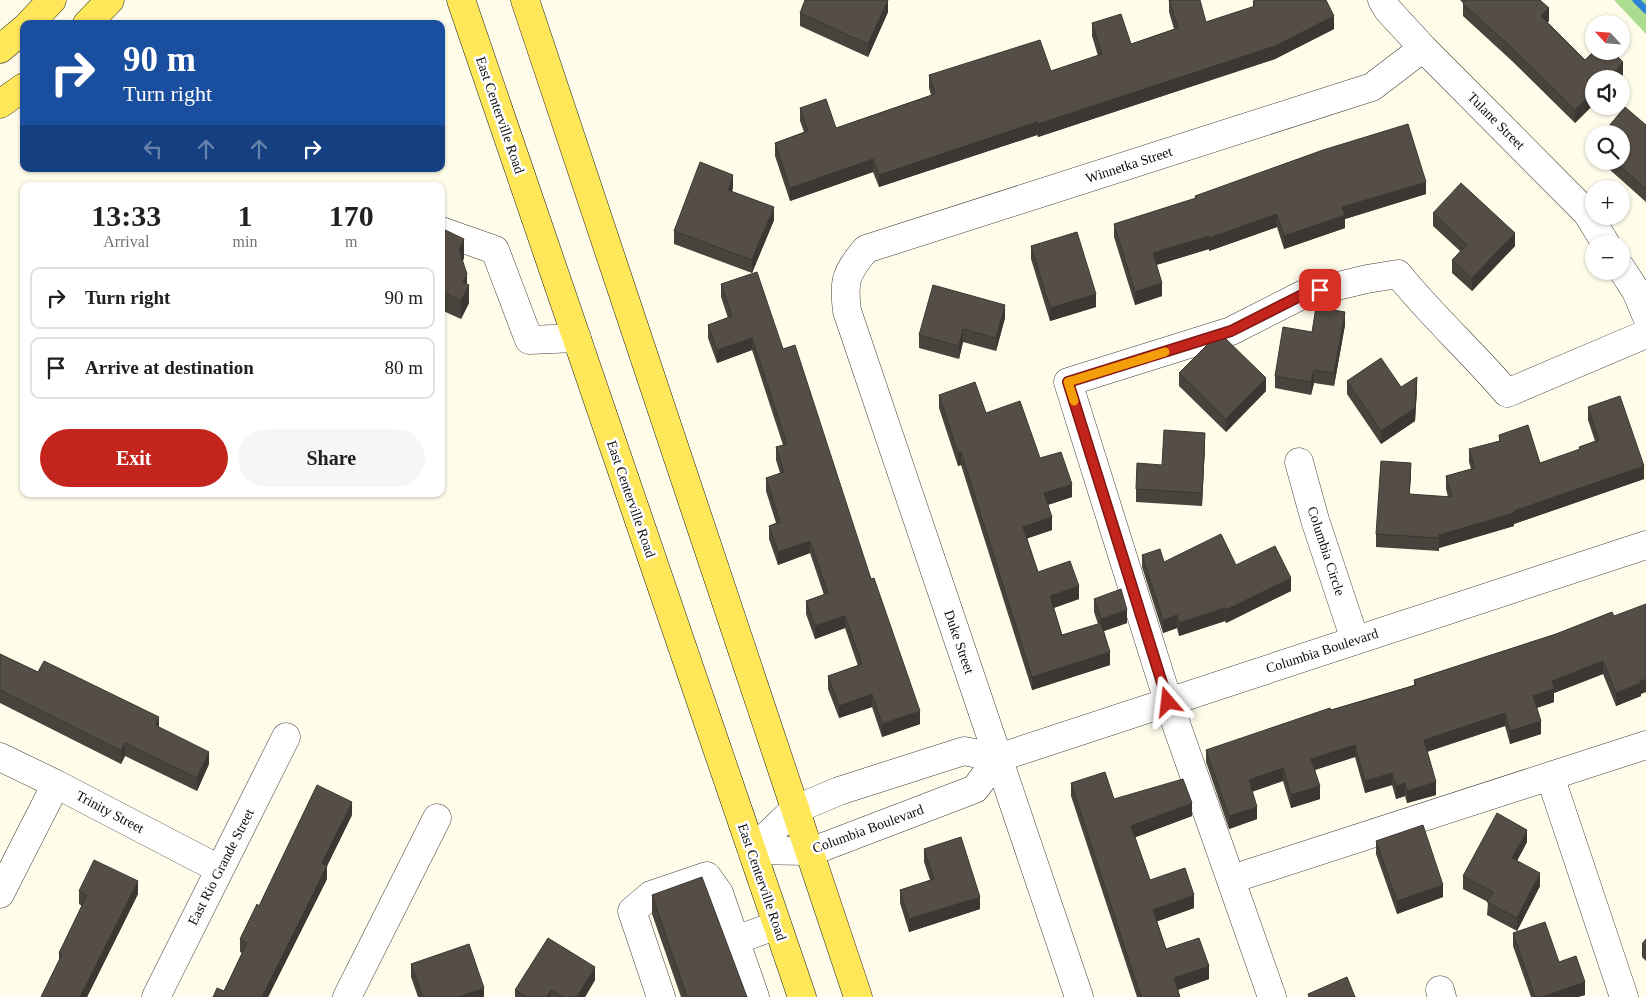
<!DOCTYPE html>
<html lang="en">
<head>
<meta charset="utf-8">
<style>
  :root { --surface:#fff; --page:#f6f6f6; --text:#202124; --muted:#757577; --line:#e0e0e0; --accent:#c3241c }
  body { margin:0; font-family:"Times New Roman",serif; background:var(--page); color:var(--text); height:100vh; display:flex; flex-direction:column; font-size:19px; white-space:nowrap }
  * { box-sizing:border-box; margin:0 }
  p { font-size:16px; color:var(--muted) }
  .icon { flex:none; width:28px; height:28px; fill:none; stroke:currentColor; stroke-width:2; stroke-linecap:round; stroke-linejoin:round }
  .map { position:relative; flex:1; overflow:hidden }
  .drawer { position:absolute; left:20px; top:182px; width:425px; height:315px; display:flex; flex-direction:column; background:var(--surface); border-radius:10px; box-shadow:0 1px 4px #0004 }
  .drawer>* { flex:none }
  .banner { position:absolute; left:20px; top:20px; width:425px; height:152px; border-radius:10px; box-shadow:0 1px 4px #0004; background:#1a4fa0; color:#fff; overflow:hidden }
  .needle { width:32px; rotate:296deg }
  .tools { position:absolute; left:1585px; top:15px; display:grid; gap:10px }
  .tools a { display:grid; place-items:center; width:45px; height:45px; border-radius:50%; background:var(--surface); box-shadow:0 1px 4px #0004; font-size:25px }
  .pin { position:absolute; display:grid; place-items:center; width:42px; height:42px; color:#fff; margin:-21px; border-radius:10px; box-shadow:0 2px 8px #0006 }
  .me { position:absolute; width:55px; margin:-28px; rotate:343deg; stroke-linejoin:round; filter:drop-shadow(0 0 4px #0008) }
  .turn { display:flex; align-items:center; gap:18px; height:105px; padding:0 20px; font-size:22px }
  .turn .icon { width:65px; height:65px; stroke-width:2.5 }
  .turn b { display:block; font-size:35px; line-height:42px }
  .lanes { display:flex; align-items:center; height:48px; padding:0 20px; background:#0003; justify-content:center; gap:25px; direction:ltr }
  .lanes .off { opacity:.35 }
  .eta { display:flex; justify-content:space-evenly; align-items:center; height:85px; text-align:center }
  .eta b { font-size:30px; font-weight:700; line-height:35px }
  .cta { display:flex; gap:10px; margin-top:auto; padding:10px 20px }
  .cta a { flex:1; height:58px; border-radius:30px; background:var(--accent); color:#fff; font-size:20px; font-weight:700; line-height:58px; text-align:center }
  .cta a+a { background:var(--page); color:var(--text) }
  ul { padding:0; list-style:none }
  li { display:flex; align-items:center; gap:15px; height:62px; margin:0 10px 8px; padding:0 10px; border:2px solid var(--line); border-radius:10px }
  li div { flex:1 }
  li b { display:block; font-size:19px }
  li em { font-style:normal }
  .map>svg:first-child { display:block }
</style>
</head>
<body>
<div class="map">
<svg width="1646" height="997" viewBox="0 0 1646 997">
  <rect width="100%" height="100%" fill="#fffdea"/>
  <path fill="#abdd90" d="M1614,0h32v34z"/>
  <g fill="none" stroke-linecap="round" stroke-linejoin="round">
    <path stroke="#2e82d5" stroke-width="7" d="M1636,0l10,10"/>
    <defs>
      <path id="minor" d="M1382,0l6,10 35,38 164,165 19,31
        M441,231l54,19 34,90 48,-2
        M1621,268l15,23 10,24
        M1299,462l16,58 40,120
        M964,751l34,7 -23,31 -157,60 -10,2 -56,-1 42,-40 45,-19z
        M0,757l56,27 163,85
        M998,758l648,-213
        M1550,776l74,221
        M1232,879l414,-134
        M0,894l56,-110
        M736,940l41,-15
        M1440,990l2,7
        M156,997l130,-260
        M347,997l90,-179
        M661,997l-29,-86 19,-16 56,-19 12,17 36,104
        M1079,997l-232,-686c-4,-31 -1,-38 19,-62l506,-162 51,-39
        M1272,997l-104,-296 -100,-319 163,-51 73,-37 63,-15 31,-5c34,42 74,78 109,119l139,-59"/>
      <path id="major" d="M461,0l341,997
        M525,0l333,997
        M29,24l23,-24
        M87,24l23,-24
        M0,49l24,-20
        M0,104l24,-17"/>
    </defs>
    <use href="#minor" stroke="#3f3f3f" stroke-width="29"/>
    <use href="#major" stroke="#1d1d1d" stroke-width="29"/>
    <use href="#minor" stroke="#fff" stroke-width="28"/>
    <use href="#major" stroke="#ffe75a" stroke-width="28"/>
  </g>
  <path fill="#49433d" d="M1169,0l37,22 47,-15v-6l81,28 -59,30 -237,78 -1,-2 -158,52 -6,-15 -83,29 -15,-45v-13l29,-11 -4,-11v-13l36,20 95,-33 -2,-7v-13l122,-4 47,-15 -6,-20v-13l39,21 43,-15 -5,-17z
    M1460,0h80l9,21 -2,2 38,37 38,15 -29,4v25l-19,19 -63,-62 -49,-45v-13z
    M888,12l-20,45 -68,-31v-13z
    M1646,125v77l-46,-41h21z
    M733,188l-1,3 42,29 -22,53 -78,-29v-13z
    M1426,194l-81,25v9l-61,21 -7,-22 -68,24v-2l-53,16 6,31 -27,9 -21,-68v-13l81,-25v-3z
    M1433,213l82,33 -43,45 -20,-18v-13l8,-9 -27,-25z
    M441,228l23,30 -1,3 4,23 2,19 -8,16 -20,-9z
    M1031,246l65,61 -46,14 -19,-62z
    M721,284l62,65 88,230 49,145 -38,13 -10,-30 -33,11 -11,-29v-13l30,-10 -13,-38 -30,11 -9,-25v-13l18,-6 -14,-42 -32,12 -9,-26v-13l7,-3 -10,-32v-13l14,-5 -4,-13v-13l7,-2 -31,-95 -35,13 -9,-25v-13l20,-7 -7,-21z
    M1005,318l-9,33 -33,-9 -4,17 -40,-11v-13z
    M1345,325l-11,61 -20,-3 -3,12 -36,-7v-12l37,-44z
    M1179,373l87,18 -40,41 -47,-46z
    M1347,381l70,8 -2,32 -34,23 -34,-50z
    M939,395l47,18 54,45 32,39 -24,8 4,25 -25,8 11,34 41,27 -25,9 8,27 36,-11 -4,-12v-13l33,24 -23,8 6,34 -78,25 -71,-225 -3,1 -19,-58z
    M1588,407l56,72 -130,45v2l-75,22v3l-63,-4v-13l35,-59 -2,19 39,3 -2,-8v-13l25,-7 -2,-7v-13l30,-8v-6l41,28 39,-13v-3l16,-6 -7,-21z
    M1205,445l-3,61 -66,-4v-13l26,-24z
    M1142,555l22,7 72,3 55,26 -65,32 -1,-2 -46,15 -2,-8 -14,5 -21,-66z
    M1612,612l29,82v2l-25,10 -13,-32 -49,19v9l-17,6 4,26 -31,10 -5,-18 -78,25 9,44 -29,8 -2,-7 -9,3 -4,-14 -27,8 -10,-36 -40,13 5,29 -29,9 -8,-27 -31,10 5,28 -28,10 -23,-67v-12l125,-40 83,-25v-5l142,-46z
    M0,654l38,18 121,55 50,37 -12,27 -72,-35 -4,8 -121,-61z
    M1071,783l43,16 78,17 -57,21 15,43 44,28 -37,13 9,28 43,30 -31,11 2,7h-43l-66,-201z
    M352,815l-25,51v13l-59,118h-55l11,-6 18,-38 -2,-1v-13l19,-33z
    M1376,841l67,56 -46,17 -21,-60z
    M1527,842l-10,19 23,25 -23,45 -30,-16 1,-13 -25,-13v-13z
    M924,849l56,60 -71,23 -9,-29v-13l30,-10 -6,-18z
    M79,891l59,3 -51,103h-46l18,-36v-8l23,-47 -3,-2z
    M652,895l95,102h-66l-29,-83z
    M1513,933l46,29 26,33 -7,2h-47l-18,-51z
    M1646,939v22l-4,-4v-13z
    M411,964l73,33h-66l-7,-20z
    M595,980l-10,17h-70v-7z"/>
  <path fill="#3c3732" d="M888,0v12l-20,45v-13z
    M1549,8v13l-8,8v-13z
    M1334,16v13l-59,30 -237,78v-13z
    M1623,62v13l-4,4h-12z
    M1594,92v12l-19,19v-13z
    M1037,122v13l-158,52v-12z
    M873,159v13l-83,29v-13z
    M733,175v13l-5,14v-12z
    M1426,182v12l-81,25v9l-61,21v-13l58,-29z
    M774,207v13l-22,53v-13z
    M1277,214v13l-68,24v-13z
    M1515,233v13l-43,45v-13z
    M1209,236v13l-56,17v-13z
    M464,239v19l-5,11v-19z
    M467,274v14l2,-3v18l-8,16v-18l2,-19z
    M1162,283v13l-27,9v-13z
    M1096,294v13l-46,14v-13z
    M1005,305v13l-9,33v-13z
    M1345,312v13l-11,61v-13z
    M963,329v13l-4,17v-13z
    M752,338v12l-35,13v-13z
    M1314,370v13l-3,12v-13z
    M1417,377v12l-2,32 -34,23v-13z
    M1266,378v13l-40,41v-13z
    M1205,433v12l-3,61v-13z
    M961,452v13l-3,1v-13z
    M1411,463v12l-2,32v-13z
    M1644,466v13l-130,45v2l-75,22v3v-16l75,-24z
    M1072,484v13l-28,9v-13z
    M1052,517v13l-29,10v-13z
    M810,541v12l-32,12v-13z
    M1291,578v13l-65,32v-13z
    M1079,586v13l-29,10v-13z
    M1225,608v13l-46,15v-13z
    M1127,610v13l-26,9v-13z
    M1177,615v13l-14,5v-13z
    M845,616v12l-30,11v-13z
    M1110,652v13l-78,25v-13z
    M1603,661v13l-49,19v9l-21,7v-13l19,-15z
    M1646,679v13l-5,2v2l-25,10v-13l24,-12z
    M872,694v13l-33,11v-12z
    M920,711v13l-38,13v-13z
    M1505,713v13l-81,27v-13z
    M159,717v13l-4,-5z
    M1541,721v13l-31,10v-13z
    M125,743v13l-4,8v-13z
    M1355,745v12l-44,14v-12z
    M209,752v12l-12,27v-13z
    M1283,768v13l-34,12v-13z
    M1392,773v12l-27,8v-12z
    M1436,782v13l-29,8v-12z
    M1405,783v13l-9,3v-13z
    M1320,786v13l-29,9v-13z
    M352,802v13l-25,51v13l-59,118h-6l60,-134z
    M1192,803v13l-61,23v-13z
    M1257,807v12l-28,10v-13z
    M1527,830v12l-15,28v-12z
    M1540,873v13l-23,45v-13z
    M138,881v13l-51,103h-7z
    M1443,885v12l-46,17v-13z
    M1194,895v13l-41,15v-13z
    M980,897v12l-71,23v-13z
    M1209,966v13l-35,12v-13z
    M595,967v13l-10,17h-8z
    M1585,982v13l-7,2h-36z
    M484,988v9h-25z
    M551,990v7h-5z"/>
  <path fill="#554e47" stroke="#3c3732" d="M805,0h83l-20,44 -68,-31z
    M1169,0h31l6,22 49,-16 -2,-5 3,-1h70l8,16 -59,30 -237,78 -1,-2 -158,53 -6,-16 -83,29 -15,-45 33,-12 -8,-23 26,-9 10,29 99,-34 -6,-19 111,-35 11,31 51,-17 -10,-31 29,-9 10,30 47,-16z
    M1466,0h74l9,8 -8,8 44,44 9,-9h18l11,11 -16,17h-13v13l-19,18 -63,-62 -49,-44z
    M1625,107l21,18v64l-32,-28h7v-27h-19z
    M1408,124l18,58 -84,25 3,8 -61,21 -7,-22 -68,24v-2l-56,17 9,30 -27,9 -21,-68 82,-26 -1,-2 128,-46z
    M700,162l33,13 -5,15 46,17 -22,53 -78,-29z
    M1461,183l54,50 -43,45 -20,-18 15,-15 -34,-32z
    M441,228l23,11 -5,11 8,24 -4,8 6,3 -8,16 -20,-10z
    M1077,232l19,62 -46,14 -19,-62z
    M757,272l26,77 12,-4 76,234 3,-1 46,133 -38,13 -10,-30 -33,12 -11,-30 34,-12 -17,-48 -30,10 -9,-25 22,-8 -18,-52 -32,11 -9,-26 11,-4 -14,-44 18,-6 -8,-25 11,-3 -35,-106 -35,12 -9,-25 24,-9 -11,-32z
    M933,285l72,20 -9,33 -33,-9 -4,17 -40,-11z
    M1316,307l29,5 -11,61 -20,-3 -3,12 -36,-6 8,-49 29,5z
    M1224,337l42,41 -40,41 -47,-46 32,-32z
    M1381,358l20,29 16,-10 -2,31 -34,23 -34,-50z
    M975,382l11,31 34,-12 20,57 21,-6 11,32 -28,9 8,24 -29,10 15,45 32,-11 9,25 -29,10 12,39 39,-12 9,29 -78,25 -71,-225 -3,1 -19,-58z
    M1620,396l24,70 -130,45v2l-75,22v3l-63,-4 5,-73 30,2 -2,31 43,3 -6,-21 29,-8 -6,-19 31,-8 -1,-6 29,-10 12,38 40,-14 -1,-2 20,-7 -11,-33z
    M1164,430l41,3 -3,60 -66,-4 1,-26 25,2z
    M1221,534l15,31 39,-19 16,32 -65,32 -1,-2 -46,15 -2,-8 -14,5 -21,-65 18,-6 4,13z
    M1121,589l6,21 -26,9 -7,-20z
    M1646,604v75l-6,2 1,2 -25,10 -13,-32 -51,20 2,8 -21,7 8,25 -31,10 -5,-18 -81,27 12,42 -29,9 -2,-8 -9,3 -4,-13 -27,8 -10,-36 -44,14 9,27 -29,9 -8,-27 -34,12 8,27 -28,9 -23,-66 124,-42 1,2 85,-25 -2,-5 142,-46 56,-22 2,4z
    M0,654l38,18 6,-11 115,56 -4,8 54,27 -12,26 -72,-35 -4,8 -121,-61z
    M1105,772l9,27 69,-20 9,24 -61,23 19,54 35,-12 9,27 -41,15 13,39 33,-11 10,28 -35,12 6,19h-39l-70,-214z
    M317,785l35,17 -30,61 5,3 -65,131h-49l4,-9 7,3 23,-48 -7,-4 17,-35 2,2z
    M1497,813l30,17 -15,28 28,15 -23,45 -30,-16 6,-10 -30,-16z
    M1423,825l20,60 -46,16 -21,-60z
    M961,837l19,60 -71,22 -9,-29 34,-11 -10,-30z
    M94,860l44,21 -58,116h-39l21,-43 -3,-1 28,-58 -8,-4z
    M702,877l45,120h-60l-35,-102z
    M1545,922l14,40 17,-6 9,26 -43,15h-7l-22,-64z
    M548,938l47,29 -18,30h-14l-12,-7 -5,7h-19l-12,-7z
    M1646,939v9l-4,-4z
    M469,944l15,44 -25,9h-36l-12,-33z
    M1347,977l8,20h-46l-1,-3z"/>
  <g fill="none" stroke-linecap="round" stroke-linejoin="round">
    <defs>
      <path id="route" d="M1168,702l-100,-320 163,-51 73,-37 16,-4"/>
    </defs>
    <use href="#route" stroke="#7f1712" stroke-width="12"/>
    <use href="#route" stroke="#c3241c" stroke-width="9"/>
    <path stroke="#f59e0b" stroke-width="9" d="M1074,401l-6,-19 97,-30"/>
  </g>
  <g text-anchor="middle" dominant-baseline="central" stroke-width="5" stroke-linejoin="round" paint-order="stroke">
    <g font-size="14" fill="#0c0c0c" stroke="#fff">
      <text transform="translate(500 115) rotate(71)">East Centerville Road</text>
      <text transform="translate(1496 121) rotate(45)">Tulane Street</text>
      <text transform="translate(1129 165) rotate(-18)">Winnetka Street</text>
      <text transform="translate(631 499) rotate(71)">East Centerville Road</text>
      <text transform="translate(1326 551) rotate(72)">Columbia Circle</text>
      <text transform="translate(959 642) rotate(71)">Duke Street</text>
      <text transform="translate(1322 651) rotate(-18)">Columbia Boulevard</text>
      <text transform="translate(110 812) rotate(28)">Trinity Street</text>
      <text transform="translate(868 829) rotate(-20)">Columbia Boulevard</text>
      <text transform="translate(221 867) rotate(-63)">East Rio Grande Street</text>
      <text transform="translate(762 882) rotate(71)">East Centerville Road</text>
    </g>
  </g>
</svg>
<div class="tools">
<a><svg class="needle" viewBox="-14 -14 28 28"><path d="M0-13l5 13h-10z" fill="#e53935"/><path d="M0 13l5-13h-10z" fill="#757577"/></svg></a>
<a><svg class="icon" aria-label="sound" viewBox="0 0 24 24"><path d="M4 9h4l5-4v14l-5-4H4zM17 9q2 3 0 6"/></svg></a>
<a><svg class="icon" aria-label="search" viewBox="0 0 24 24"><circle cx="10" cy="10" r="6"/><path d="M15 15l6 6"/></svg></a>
<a>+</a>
<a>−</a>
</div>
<div class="pin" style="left:1320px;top:290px;background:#d93025"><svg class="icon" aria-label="arrive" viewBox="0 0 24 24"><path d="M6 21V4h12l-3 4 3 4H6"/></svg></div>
<svg class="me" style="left:1168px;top:702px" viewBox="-20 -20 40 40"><path d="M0-17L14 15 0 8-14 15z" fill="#c3241c" stroke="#fff" stroke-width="4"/></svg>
<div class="banner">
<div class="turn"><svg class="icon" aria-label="right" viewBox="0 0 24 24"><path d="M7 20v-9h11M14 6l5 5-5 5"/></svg><div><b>90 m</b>Turn right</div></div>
<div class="lanes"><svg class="icon off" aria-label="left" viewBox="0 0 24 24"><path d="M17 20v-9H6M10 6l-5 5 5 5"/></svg><svg class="icon off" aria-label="ahead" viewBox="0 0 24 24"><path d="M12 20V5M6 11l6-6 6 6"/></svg><svg class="icon off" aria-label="ahead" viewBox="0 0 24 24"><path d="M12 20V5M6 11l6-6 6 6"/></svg><svg class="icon" aria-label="right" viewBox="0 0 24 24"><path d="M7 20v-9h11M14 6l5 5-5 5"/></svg></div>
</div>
<section class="drawer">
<div class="eta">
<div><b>13:33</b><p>Arrival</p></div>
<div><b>1</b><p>min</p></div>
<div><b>170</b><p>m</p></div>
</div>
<ul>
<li><svg class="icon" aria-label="right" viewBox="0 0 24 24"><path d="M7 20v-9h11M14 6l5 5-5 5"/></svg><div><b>Turn right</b></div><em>90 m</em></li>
<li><svg class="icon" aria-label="arrive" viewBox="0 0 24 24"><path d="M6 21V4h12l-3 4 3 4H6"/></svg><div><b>Arrive at destination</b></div><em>80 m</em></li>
</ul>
<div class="cta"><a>Exit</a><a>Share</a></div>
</section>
</div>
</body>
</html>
